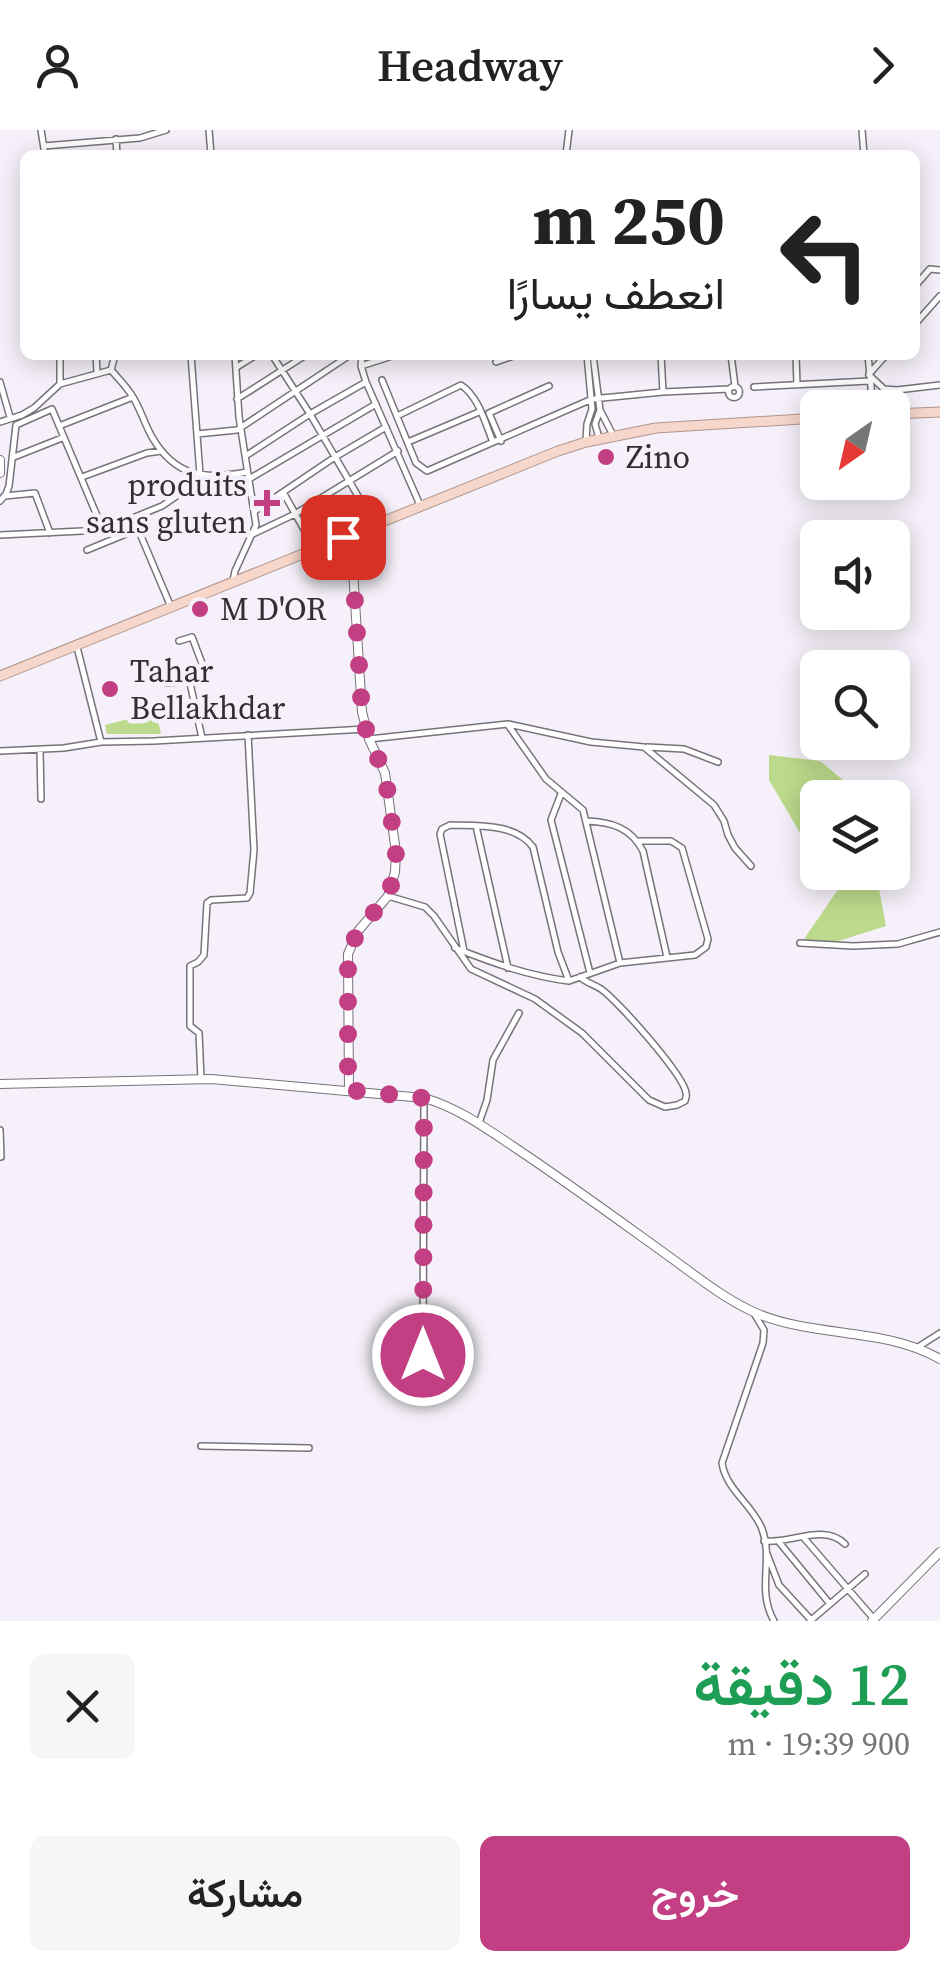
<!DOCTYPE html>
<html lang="ar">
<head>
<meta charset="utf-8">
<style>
  :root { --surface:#fff; --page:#f6f6f6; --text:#222; --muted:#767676; --accent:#c33f83 }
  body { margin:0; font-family:"Source Serif 4",Vazirmatn,serif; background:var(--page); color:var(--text); direction:rtl; height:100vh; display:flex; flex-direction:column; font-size:38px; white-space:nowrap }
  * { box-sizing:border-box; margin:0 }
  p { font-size:32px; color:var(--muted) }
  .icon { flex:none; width:55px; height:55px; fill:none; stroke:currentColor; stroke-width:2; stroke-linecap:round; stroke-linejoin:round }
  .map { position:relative; height:1491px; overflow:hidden; direction:ltr }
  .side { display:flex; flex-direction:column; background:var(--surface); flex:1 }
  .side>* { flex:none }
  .banner { position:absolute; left:20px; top:20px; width:900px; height:210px; border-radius:15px; box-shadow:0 5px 25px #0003; direction:rtl; background:#fff; color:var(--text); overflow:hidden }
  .needle { width:65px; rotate:214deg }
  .fabs { position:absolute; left:800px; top:260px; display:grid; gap:20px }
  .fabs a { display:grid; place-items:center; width:110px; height:110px; border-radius:15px; background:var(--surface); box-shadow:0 5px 25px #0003; font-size:50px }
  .pin { position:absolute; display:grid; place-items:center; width:85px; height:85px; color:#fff; margin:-42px; border-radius:20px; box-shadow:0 5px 15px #0006 }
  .me { position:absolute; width:110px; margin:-55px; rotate:0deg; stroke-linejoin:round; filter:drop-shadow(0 0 8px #0008) }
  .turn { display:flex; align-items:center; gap:35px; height:210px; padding:0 30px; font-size:45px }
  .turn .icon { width:130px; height:130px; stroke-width:2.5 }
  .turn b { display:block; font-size:70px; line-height:85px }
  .round { display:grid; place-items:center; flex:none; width:105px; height:105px; border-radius:15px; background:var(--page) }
  .summary { display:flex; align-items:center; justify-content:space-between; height:170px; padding:0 30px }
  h1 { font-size:60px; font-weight:600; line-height:75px; color:#1e9e55 }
  .button { display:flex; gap:20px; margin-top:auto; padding:20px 30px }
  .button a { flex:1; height:115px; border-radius:15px; background:var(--accent); color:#fff; font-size:40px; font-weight:600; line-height:115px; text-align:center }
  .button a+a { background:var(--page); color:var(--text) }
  header { display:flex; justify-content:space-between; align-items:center; height:130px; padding:0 30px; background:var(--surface); font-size:45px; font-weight:600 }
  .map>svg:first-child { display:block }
</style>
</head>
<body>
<header><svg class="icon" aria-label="forward" viewBox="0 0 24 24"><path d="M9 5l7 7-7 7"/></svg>Headway<svg class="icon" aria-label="person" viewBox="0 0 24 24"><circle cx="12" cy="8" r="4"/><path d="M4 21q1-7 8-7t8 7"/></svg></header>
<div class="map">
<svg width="940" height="1491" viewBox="0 0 940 1491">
  <rect width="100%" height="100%" fill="#f5f0f9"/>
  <path fill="#bcda8b" d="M156,582l5,22h-54l-2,-9z
    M769,625l51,6 41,34 1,2 -44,1 -1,54 -8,-4 -40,-68z
    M836,743h40l10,53 -54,17 -30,-1 37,-54z"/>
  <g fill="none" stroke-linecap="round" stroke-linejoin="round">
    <defs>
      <path id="minor" d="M41,0l4,25
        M209,0l2,25
        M862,0l2,25
        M116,9l1,16
        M44,16l96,-8 26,-8
        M566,25l3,-25
        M915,156l15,-17 10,1
        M915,194l25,-28
        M60,225v29
        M96,225l1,17
        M115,225l-4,15c7,8 14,15 20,24 9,13 13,29 21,43 23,40 53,43 95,35
        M272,225l38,59 55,94
        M362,225l-1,11 5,16 54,123
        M593,225l7,55 14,27
        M661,225l2,37
        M731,225l4,31
        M796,225l1,30
        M868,225l5,53
        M496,232l20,-7
        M361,236l34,-11
        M237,237l19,-12
        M869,244l17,-19
        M869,245l15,14 13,1 43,-5
        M382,250l34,83 11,8 165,-72 71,-7 66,-3
        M0,252l10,35
        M728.5 262a5.5 5.5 0 1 1 11 0a5.5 5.5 0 1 1-11 0Z
        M754,257l115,-6
        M237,269l69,-44
        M397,286l64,-31c18,12 24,38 32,57
        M0,292l22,-7 12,-7 26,-24 51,-14
        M59,296l74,-29
        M197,304l40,-4 113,-75
        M599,308l-4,-14 5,-14
        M501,311l-12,-28 60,-27
        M586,311l1,-17 5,-15 -5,-54
        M408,312l71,-30
        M247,325l63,-41 56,-32
        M14,327l48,-19
        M82,347l65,-24 14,-2
        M249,349l127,-75
        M283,362l32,57
        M5,366l30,-3 15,40
        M0,371l6,-7 3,-8 7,-61 36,-16 51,121
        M255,381l80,-54 51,-30
        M253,404l42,-20 103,-63
        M0,405l103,-5 59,-24 16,-11 10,-15 12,-5 -9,-120
        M87,420l51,-21 33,78
        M233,451l2,-10 21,-46 -17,-108 -4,-62
        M167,553l23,-2 9,-4 4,-11 -11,-29 -13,4
        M190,553l12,55
        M508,595l38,54 37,31 37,153
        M369,609l139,-15 83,18 53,5 70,58 10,16 4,14 7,13 16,18
        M101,612l53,-1 212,-12
        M647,617l37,2 34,13
        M40,619l1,50
        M0,621l64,-3 37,-6 -24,-95
        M561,664l-10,26 39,153
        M587,691c25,1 44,7 56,30l24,106
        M476,696l32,142
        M388,766l37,11 9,9 37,53 64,30 47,34 67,67 16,7 12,-2 8,-4c1,-3 2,-6 1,-8 -2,-18 -69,-93 -85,-104 -8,-5 -14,-6 -21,-12
        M800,813l53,3 45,-2 42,-12
        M455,818c38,15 74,28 114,33l-11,-29 -25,-105c-18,-24 -55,-21 -83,-22l-8,4 -2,5 24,117
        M569,851l51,-18 75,-8 11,-8 2,-8 -26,-91 -11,-7h-34
        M201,949l-2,-46 -9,-7v-60l8,-4 6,-7 3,-52 4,-3 36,-2 3,-5 4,-43 -6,-115
        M479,993l8,-23 6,-40 26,-47
        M0,1000l1,27
        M755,1185l9,15 -1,13 -41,120c4,27 31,42 40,66 12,32 -6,60 12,92
        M918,1217l22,-14
        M423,1225l1,-257
        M201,1316l108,2
        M804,1408l69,80
        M764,1411c27,3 60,-18 81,3
        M779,1412l51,62 -20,17
        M767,1424l12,31 33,36
        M830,1474l35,-30"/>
      <path id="tertiary" d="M0,330v13
        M343,407l10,33 9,142 7,27 16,34 11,79 -1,20 -7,24 -30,35 -10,23 1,136
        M872,1491l68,-69"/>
      <path id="secondary" d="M0,954l211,-5 213,19c35,10 63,31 93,51 51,34 100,70 150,106 28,20 57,44 89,58 58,25 129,14 184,46"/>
      <path id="trunk" d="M892,284l48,-2
        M0,546l558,-225 28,-9 70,-14 162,-10"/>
    </defs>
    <use href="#minor" stroke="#78737b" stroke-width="8"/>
    <use href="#tertiary" stroke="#78737b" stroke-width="10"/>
    <use href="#secondary" stroke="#78737b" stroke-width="10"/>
    <use href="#trunk" stroke="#b0968d" stroke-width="11"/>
    <use href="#minor" stroke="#fff" stroke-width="5"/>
    <use href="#tertiary" stroke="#fff" stroke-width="8"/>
    <use href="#secondary" stroke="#fff" stroke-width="8"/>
    <use href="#trunk" stroke="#f7d7cb" stroke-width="9"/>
  </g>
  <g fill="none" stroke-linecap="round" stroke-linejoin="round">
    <path stroke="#c33f83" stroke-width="18" stroke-dasharray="0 32.4" d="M343,407l10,33 9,142 6,26 17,35 11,79 -1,20 -7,24 -30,35 -10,23v136l76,8 -1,257"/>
  </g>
  <g fill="#c33f83" stroke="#f5f0f9" stroke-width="4">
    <circle cx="606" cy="327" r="10"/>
    <path d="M262 358h10v10h10v10h-10v10h-10v-10h-10v-10h10z"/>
    <circle cx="200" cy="479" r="10"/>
    <circle cx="110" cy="559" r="10"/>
  </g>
  <g text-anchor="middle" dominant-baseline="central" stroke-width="9" stroke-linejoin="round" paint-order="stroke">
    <g font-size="32" fill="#312f32" stroke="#f5f0f9" text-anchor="start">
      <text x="626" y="327">Zino</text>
      <text x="247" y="355" text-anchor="end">produits<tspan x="247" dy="37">sans gluten</tspan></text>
      <text x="220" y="479">M D'OR</text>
      <text x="130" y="541">Tahar<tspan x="130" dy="37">Bellakhdar</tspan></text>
    </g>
  </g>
</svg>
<div class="fabs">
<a><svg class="needle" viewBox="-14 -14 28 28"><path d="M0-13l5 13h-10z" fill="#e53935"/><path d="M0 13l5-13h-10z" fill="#767676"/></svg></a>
<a><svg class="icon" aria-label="sound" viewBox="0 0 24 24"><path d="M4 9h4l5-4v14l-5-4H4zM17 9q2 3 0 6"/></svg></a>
<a><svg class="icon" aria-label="search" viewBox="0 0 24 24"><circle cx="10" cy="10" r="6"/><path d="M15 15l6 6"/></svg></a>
<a><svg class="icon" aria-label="layers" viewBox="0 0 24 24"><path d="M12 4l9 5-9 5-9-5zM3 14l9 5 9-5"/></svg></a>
</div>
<div class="pin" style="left:343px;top:407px;background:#d93025"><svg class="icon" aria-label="arrive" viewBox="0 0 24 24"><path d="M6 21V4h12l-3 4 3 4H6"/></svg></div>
<svg class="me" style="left:423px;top:1225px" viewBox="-20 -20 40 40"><circle r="17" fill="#c33f83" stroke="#fff" stroke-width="3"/><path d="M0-11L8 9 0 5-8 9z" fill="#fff"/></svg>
<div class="banner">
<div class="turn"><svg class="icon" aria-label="left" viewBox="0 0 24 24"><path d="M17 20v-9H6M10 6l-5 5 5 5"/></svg><div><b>250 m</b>انعطف يسارًا</div></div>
</div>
</div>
<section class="side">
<div class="summary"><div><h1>12 دقيقة</h1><p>900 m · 19:39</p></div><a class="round"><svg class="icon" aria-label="close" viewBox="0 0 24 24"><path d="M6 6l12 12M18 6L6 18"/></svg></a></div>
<div class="button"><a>خروج</a><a>مشاركة</a></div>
</section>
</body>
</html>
